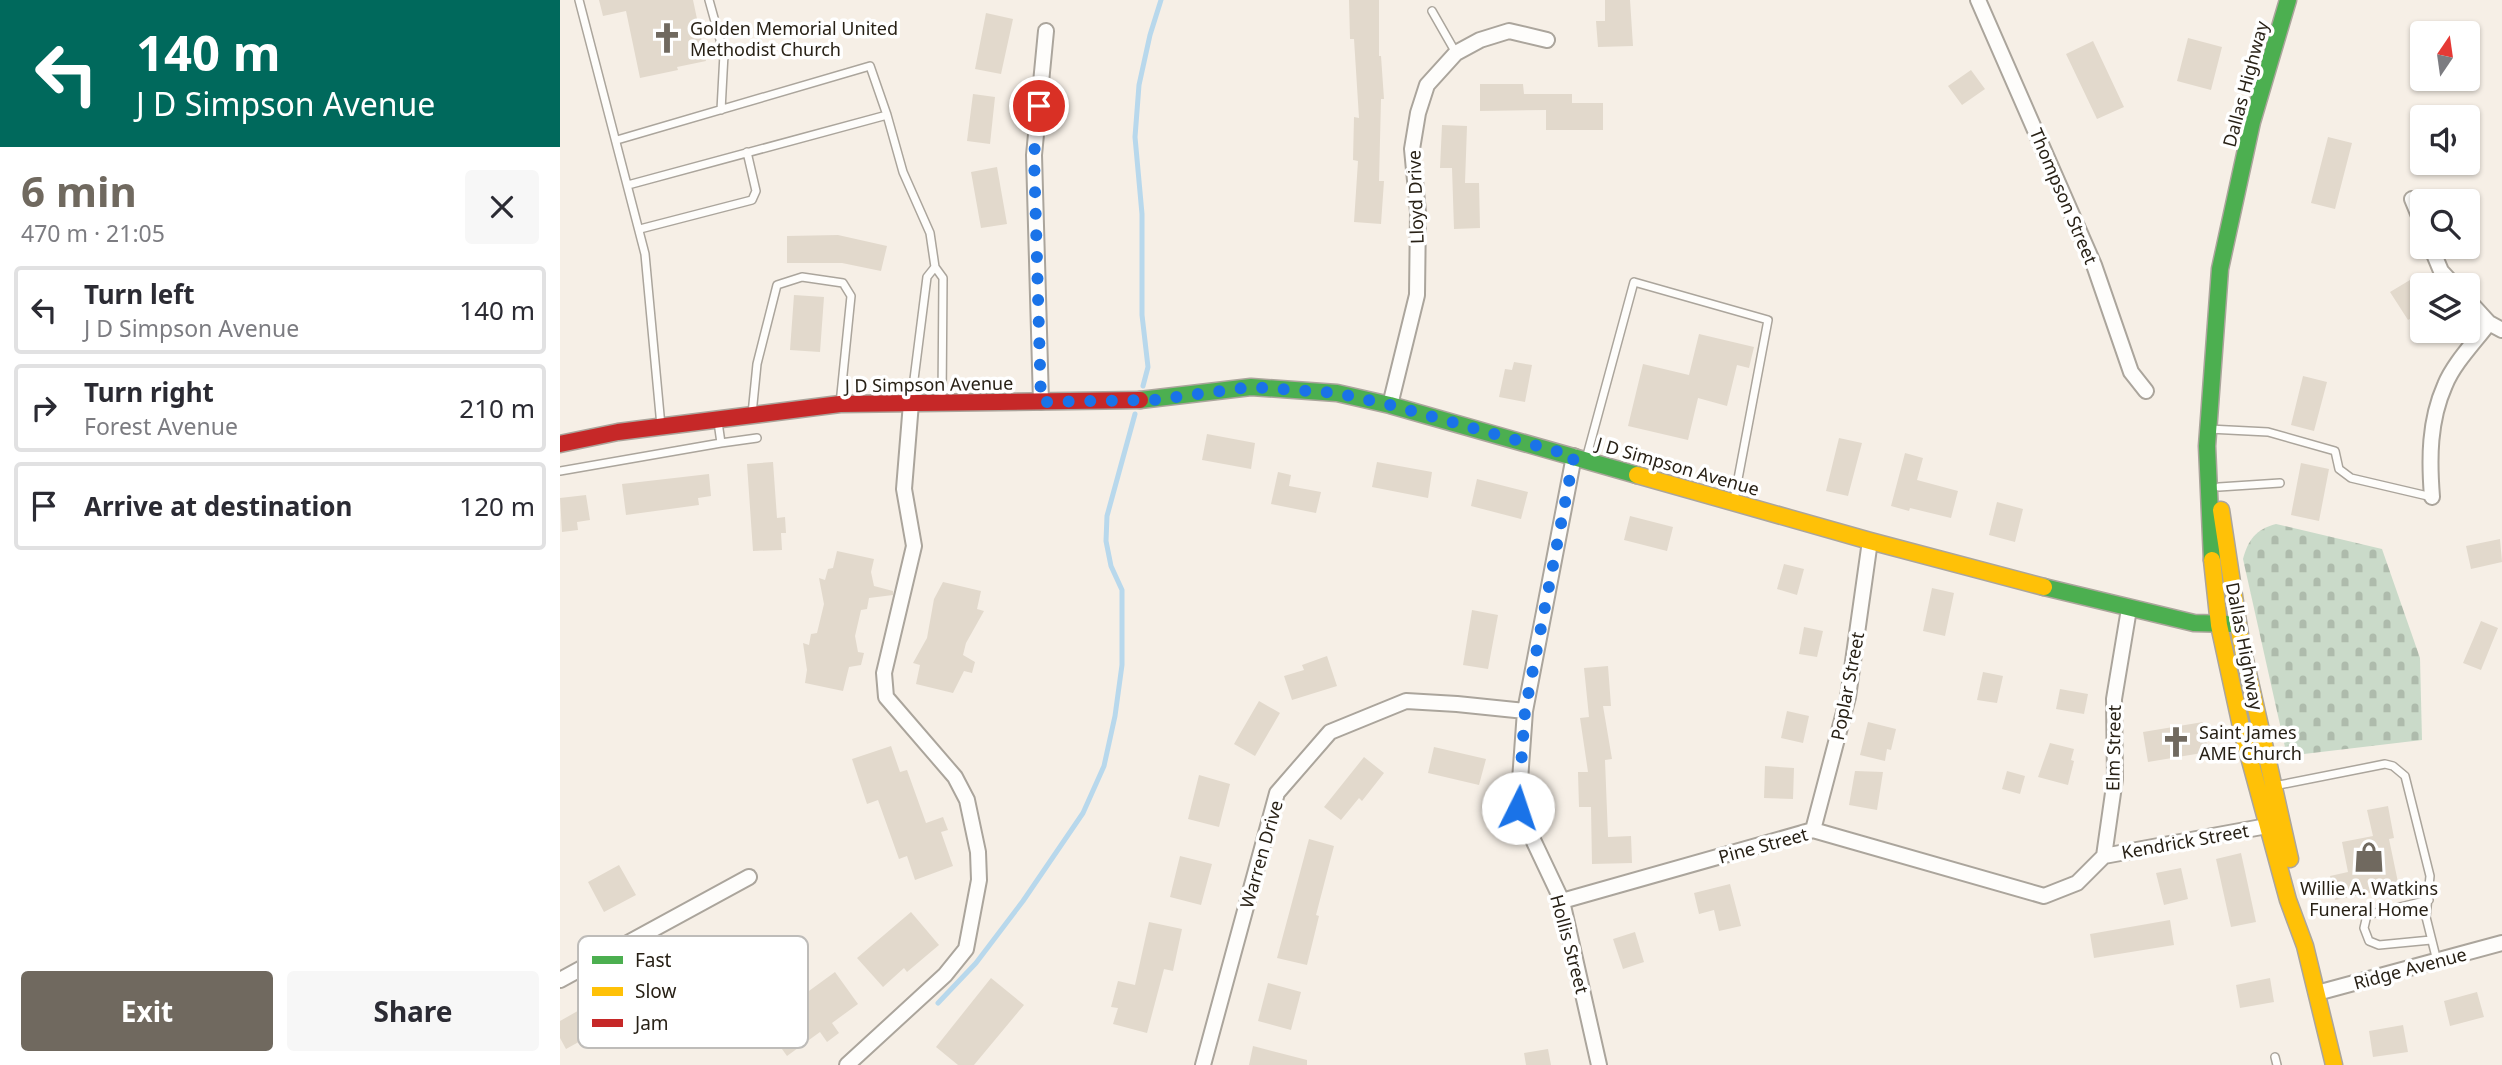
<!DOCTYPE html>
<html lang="en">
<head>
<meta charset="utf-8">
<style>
  :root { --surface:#fff; --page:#f7f7f7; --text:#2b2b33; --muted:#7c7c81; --line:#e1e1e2; --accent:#70695f }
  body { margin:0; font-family:"Noto Sans",sans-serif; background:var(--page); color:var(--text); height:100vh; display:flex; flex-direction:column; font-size:26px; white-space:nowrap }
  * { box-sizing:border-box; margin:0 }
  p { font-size:23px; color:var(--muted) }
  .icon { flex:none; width:38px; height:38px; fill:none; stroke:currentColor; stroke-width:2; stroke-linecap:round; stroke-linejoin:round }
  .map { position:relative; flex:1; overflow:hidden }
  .side { display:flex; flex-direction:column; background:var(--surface); width:560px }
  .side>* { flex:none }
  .banner { background:#00695c; color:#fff; overflow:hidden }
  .needle { width:46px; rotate:13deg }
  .tools { position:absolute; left:1850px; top:21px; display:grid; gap:14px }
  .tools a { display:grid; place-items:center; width:70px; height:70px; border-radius:7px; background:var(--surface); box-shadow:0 2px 5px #0004; font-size:35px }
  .pin { position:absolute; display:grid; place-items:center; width:60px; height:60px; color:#fff; margin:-30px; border:4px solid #fff; border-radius:50%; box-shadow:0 2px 7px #0007 }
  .me { position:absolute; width:77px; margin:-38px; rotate:4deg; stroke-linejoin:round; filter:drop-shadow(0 0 5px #0008) }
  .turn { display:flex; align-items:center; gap:24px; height:147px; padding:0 21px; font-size:32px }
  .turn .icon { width:91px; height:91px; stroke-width:2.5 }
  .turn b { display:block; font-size:49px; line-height:60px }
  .round { display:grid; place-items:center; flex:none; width:74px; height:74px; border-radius:7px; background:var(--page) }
  .overview { display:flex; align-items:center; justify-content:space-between; height:119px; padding:0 21px }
  h1 { font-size:42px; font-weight:700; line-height:52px; color:var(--accent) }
  .button { display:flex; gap:14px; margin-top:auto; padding:14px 21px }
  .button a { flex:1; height:80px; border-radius:7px; background:var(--accent); color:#fff; font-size:28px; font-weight:700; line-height:80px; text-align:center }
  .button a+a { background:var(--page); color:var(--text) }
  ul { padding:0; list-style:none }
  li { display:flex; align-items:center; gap:21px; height:88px; margin:0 14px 10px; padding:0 7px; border:4px solid var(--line); border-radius:7px }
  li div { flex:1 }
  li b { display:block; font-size:26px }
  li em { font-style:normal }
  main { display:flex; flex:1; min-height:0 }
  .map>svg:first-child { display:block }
</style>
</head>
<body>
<main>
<section class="side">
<div class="banner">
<div class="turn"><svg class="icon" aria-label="left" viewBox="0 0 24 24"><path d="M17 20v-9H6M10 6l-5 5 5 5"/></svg><div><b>140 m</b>J D Simpson Avenue</div></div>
</div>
<div class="overview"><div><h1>6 min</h1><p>470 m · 21:05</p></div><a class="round"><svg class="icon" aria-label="close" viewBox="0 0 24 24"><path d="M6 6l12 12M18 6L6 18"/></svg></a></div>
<ul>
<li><svg class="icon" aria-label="left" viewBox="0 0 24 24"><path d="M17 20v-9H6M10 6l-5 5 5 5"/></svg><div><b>Turn left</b><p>J D Simpson Avenue</p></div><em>140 m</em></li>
<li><svg class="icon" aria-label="right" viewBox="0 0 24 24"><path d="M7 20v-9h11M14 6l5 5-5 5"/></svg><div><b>Turn right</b><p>Forest Avenue</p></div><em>210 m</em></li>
<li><svg class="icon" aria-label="arrive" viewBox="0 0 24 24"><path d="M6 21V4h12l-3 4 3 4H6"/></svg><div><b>Arrive at destination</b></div><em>120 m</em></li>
</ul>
<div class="button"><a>Exit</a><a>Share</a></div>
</section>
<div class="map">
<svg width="1942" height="1065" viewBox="0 0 1942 1065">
  <defs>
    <pattern id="cemetery-stones" width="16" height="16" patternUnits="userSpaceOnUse" patternTransform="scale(1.75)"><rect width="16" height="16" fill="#cadac9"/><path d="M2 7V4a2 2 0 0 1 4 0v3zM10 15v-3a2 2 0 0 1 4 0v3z" fill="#aebbac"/></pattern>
  </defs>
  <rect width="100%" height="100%" fill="#f6efe6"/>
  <path fill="url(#cemetery-stones)" d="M1716,524l106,25 38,109 2,82 -135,16 -44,-197c5,-19 13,-30 33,-35z"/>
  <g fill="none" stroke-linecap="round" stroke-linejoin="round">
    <path stroke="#b8d8ec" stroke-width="5" d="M583,386l5,-19 -6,-52v-101l-7,-77 4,-52 11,-50 11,-35
      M378,1003l38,-40 47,-62 60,-88 21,-47 11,-50 7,-51v-75l-11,-24 -5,-25 1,-25 28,-102"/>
  </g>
  <path fill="#e2d9cc" d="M39,0h94l13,61 -29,6 1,3 -38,8 -14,-67 -23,5z
    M789,0h30v56h2l3,43h-3l-2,82h5l-3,43 -27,-2 4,-61 -5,-1 1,-43 5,1 -5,-79h-4z
    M1045,0h25l3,46 -35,1 -2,-26h9z
    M426,13l27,6 -12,55 -26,-5z
    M1628,38l34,9 -11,43 -34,-9z
    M1533,41l31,66 -27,12 -31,-65z
    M1411,70l14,19 -23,16 -14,-19z
    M920,84h43l1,10h48v9h31v27h-57v-20l-66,1z
    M413,94l22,3 -5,47 -23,-3z
    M882,125l25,1 -2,57h14l1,45 -26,1 -2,-61h-12z
    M1768,137l24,6 -17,66 -24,-6z
    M437,167l10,57 -26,4 -10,-56z
    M278,235l49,11 -6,25 -39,-8h-55v-27z
    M1850,280l12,19v13l-14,8 -18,-28z
    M234,295l30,2 -4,55 -30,-2z
    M1139,334l55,13 -5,21 -12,-3 -10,41 -29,-8 -10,42 -60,-14 15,-62 46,11z
    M954,362l18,3 -7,37 -26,-5 6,-28 7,1z
    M1743,376l24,6 -13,49 -23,-6z
    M647,434l48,9 -4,26 -49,-9z
    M1279,438l23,5 -14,53 -22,-5z
    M1345,453l18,5 -6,22 41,11 -7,27 -41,-10 -1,3 -18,-5z
    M213,462l4,56 8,-1 1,16h-5l1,17 -29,1 -6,-87z
    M817,462l55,10 -4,26 -56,-11z
    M1741,463l28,6 -10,52 -28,-6z
    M718,472l13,3 -2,11 32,6 -5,21 -45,-9z
    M149,474l2,22 -13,2 1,7 -73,10 -4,-31z
    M917,479l51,13 -7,27 -50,-13z
    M26,495l4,25 -13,2 1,8 -16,2 -2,-34z
    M1437,502l26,7 -8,33 -26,-7z
    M1070,516l43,11 -6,24 -43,-11z
    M1940,539l2,23 -31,7 -5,-23z
    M277,551l37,8 -3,13 3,14 19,5v4l-24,3 -2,11 -6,1 -6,26 3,16 6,1 -3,12 -12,2 -6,24 -38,-8 2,-13 -4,-27 6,2 2,-11 6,-1 7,-29 -5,-26 6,2 3,-11 5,-1z
    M1224,564l20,5 -7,26 -20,-6z
    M383,582l38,9 -4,18 7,2 -18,32 -3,12 12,7 -3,11 -8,-2 -11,22 -37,-9 4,-19 -7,-2 14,-25 7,-39z
    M1372,588l22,5 -9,43 -22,-5z
    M912,610l26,5 -10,54 -25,-4z
    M1921,621l17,7 -17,42 -18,-7z
    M1244,627l19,4 -6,26 -18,-3z
    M767,656l10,30 -45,14 -8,-24 20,-6 -2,-5z
    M1048,666l3,40h-8l9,53 -7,1 3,77 23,-1 1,27 -40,1 -1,-57h-12l-1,-35h10l-8,-54 9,-1 -5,-49z
    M1423,672l20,4 -6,27 -20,-3z
    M1500,689l28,5 -4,20 -28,-5z
    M699,701l21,12 -25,43 -21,-12z
    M1227,711l22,5 -6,27 -22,-5z
    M1308,722l28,7 -5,21 -4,-1 -2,12 -25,-6z
    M1643,722l5,30 -60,10 -5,-30z
    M1490,743l24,6 -3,11 3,1 -6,24 -30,-8z
    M331,746l9,26 7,-2 19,53 17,-6 5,13 -7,2 12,34 -38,14 -8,-24 -8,3 -21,-59 -11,4 -15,-45z
    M874,747l52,12 -7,26 -51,-12z
    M804,757l20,16 -22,28 -3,-3 -18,22 -17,-13z
    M1205,766l29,2 -1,31 -29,-1z
    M1295,771l28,1 -6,38 -28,-5z
    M1447,771l18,5 -5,18 -18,-5z
    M639,775l31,9 -11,43 -31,-8z
    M1828,806l6,32 -5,1 10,48 -64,13 -5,-24 18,-4 -6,-30 31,-6 -6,-26z
    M749,839l25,7 -18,69 3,1 -12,49 -30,-7z
    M1681,853l15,69 -25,5 -15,-68z
    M620,856l32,8 -11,41 -31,-8z
    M59,865l17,30 -32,17 -16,-30z
    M1621,868l7,31 -24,6 -8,-32z
    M1170,884l11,42 -22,5 -5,-21 -15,4 -5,-21z
    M351,912l28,33 -32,27 -3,-4 -21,19 -26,-29z
    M1610,920l4,25 -80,13 -4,-24z
    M589,922l33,7 -9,42 -9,-2 -17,64 -34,-9 5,-16 -7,-1 7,-26 17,4z
    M1075,932l9,30 -21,7 -10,-30z
    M275,972l23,32 -26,19 7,10 -12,9 -7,-10 -33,24 -23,-32 27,-19 -8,-10 12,-9 7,10z
    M431,978l33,27 -50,60h-16l-22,-18z
    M1710,978l4,24 -34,6 -4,-23z
    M708,983l33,9 -10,38 -33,-9z
    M1917,992l7,25 -34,9 -6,-25z
    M30,1004l14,24 -38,21 -6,-11v-17z
    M1843,1025l5,27 -35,5 -4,-26z
    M693,1046l54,14v5h-58z
    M988,1049l3,16h-25l-2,-12z"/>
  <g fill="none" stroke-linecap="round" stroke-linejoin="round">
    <defs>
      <path id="lane" d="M19,0l66,254 16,172
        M149,0l15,54 -3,56
        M872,11l24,42
        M57,140l253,-74 17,49 16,57 27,61 5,34 8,11 -1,124
        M68,185l259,-70
        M80,229l112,-29 4,-9 -9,-39
        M351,403l16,-126 8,-10
        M192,414l5,-50 20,-79 25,-8 41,6 8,13 -11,108
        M1649,429l59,3 67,19 4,18 12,9 81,19
        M161,443l36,-5
        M1026,459l48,-177 134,38 -34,180
        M0,471l161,-28 -3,-21
        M1659,487l61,-4
        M1714,786l111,-22 8,2 12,10 25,100 -4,41 11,44
        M1869,900l-62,15 -3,13 5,13 10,4 52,-5
        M1715,1057l2,8"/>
      <path id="street" d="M1418,0l116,265 37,107 15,19
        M1852,199l10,24
        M1871,247l10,24 13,14
        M1908,300l21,23 13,7
        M481,402l-7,-247 12,-124
        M830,405l27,-110 1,-83 -6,-63 6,-36 9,-28 29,-32 24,-13 29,-9 38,9
        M1014,456l-49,255 -7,97 44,93 37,164
        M1872,497c-3,-38 -3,-76 13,-112 9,-22 29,-42 44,-62
        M1253,830l35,-133 22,-156
        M1544,856l163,-30
        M1002,901l251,-71 231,66 33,-13 27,-27 11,-77 -1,-80 15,-90
        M0,980l189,-103
        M1757,993l185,-50
        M287,1065l98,-90 21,-26 13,-69 -1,-28 -11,-52 -12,-23 -69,-80 -2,-24 30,-127 -10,-57 7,-86
        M643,1065l74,-272 53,-61 76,-31 51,3 68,7"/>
      <path id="fast" d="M580,400l111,-13 86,6 53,12 247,70
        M1652,560l-5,-114 13,-177 32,-147 36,-122
        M1484,587l150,36 38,1"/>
      <path id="slow" d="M1077,475l233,66 174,46
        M1661,510l20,132 49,217
        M1652,560l7,65 23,106 46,169 17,46 29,119"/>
      <path id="jam" d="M0,444l58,-12 222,-28 300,-4"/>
    </defs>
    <use href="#lane" stroke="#aba59c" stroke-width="10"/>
    <use href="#street" stroke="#aba59c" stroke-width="18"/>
    <use href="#fast" stroke="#aba59c" stroke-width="19"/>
    <use href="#slow" stroke="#aba59c" stroke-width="19"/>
    <use href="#jam" stroke="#aba59c" stroke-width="19"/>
    <use href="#lane" stroke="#fefdfb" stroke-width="7"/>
    <use href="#street" stroke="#fefdfb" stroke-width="14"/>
    <use href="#fast" stroke="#4caf50" stroke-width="16"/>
    <use href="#slow" stroke="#ffc107" stroke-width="16"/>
    <use href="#jam" stroke="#c62828" stroke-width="16"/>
  </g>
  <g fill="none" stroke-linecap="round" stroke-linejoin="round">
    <path stroke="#1a73e8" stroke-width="12" stroke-dasharray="0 21.6" d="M479,106l-5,49 7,247 112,-2 98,-13 86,6 53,12 184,51 -49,255 -7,97"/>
  </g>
  <defs>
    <symbol id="church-bare" viewBox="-9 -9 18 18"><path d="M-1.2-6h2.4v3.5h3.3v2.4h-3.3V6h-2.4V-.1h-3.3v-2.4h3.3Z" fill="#70695f" stroke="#fff" stroke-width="2.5" paint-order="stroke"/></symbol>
    <symbol id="shop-bare" viewBox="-9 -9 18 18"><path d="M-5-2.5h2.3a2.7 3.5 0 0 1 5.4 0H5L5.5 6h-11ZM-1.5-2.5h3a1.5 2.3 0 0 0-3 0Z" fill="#70695f" stroke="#fff" stroke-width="2.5" paint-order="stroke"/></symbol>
  </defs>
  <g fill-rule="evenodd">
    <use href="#church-bare" x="85" y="16" width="44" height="44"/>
    <use href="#church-bare" x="1594" y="720" width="44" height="44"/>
    <use href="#shop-bare" x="1787" y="835" width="44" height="44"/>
  </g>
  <g text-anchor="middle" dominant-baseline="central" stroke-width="7" stroke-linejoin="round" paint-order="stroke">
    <g font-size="18" fill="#282116" stroke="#fff" text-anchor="start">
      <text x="130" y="28">Golden Memorial United<tspan x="130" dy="21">Methodist Church</tspan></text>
      <text x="1639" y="732">Saint James<tspan x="1639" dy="21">AME Church</tspan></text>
      <text x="1809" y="888" text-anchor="middle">Willie A. Watkins<tspan x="1809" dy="21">Funeral Home</tspan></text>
    </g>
    <g font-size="18" fill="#282116" stroke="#fff">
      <text transform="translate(1685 84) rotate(-75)">Dallas Highway</text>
      <text transform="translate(1504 196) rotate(67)">Thompson Street</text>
      <text transform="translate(855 197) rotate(-92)">Lloyd Drive</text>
      <text transform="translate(369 384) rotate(-1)">J D Simpson Avenue</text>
      <text transform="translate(1118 466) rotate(16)">J D Simpson Avenue</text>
      <text transform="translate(1685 646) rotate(79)">Dallas Highway</text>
      <text transform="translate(1287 686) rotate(-79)">Poplar Street</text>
      <text transform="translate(1553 748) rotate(-89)">Elm Street</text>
      <text transform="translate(1625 841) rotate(-10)">Kendrick Street</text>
      <text transform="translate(1203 845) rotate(-15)">Pine Street</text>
      <text transform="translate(701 854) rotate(-74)">Warren Drive</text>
      <text transform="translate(1010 944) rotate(75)">Hollis Street</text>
      <text transform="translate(1850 968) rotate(-15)">Ridge Avenue</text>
    </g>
  </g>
  <rect x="18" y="936" width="230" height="112" rx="10" fill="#fff" stroke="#bebcb9" stroke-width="2"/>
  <rect x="32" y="956" width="31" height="8" fill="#4caf50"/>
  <rect x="32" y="987" width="31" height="9" fill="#ffc107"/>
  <rect x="32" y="1019" width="31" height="8" fill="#c62828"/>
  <g font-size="19" fill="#282116">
    <text x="75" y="967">Fast</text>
    <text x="75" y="998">Slow</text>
    <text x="75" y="1030">Jam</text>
  </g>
</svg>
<div class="tools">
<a><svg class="needle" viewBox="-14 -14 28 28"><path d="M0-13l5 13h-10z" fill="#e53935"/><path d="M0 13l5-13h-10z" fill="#7c7c81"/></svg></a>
<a><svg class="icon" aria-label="sound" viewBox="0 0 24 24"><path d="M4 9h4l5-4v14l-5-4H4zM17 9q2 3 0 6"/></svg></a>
<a><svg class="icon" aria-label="search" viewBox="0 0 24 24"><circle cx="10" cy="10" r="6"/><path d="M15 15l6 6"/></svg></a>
<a><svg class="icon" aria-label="layers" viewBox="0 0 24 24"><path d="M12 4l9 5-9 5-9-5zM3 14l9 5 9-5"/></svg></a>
</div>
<div class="pin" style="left:479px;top:106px;background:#d93025"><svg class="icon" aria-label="arrive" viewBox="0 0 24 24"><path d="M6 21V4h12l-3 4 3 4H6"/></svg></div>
<svg class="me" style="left:958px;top:808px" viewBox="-20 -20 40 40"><circle r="19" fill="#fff"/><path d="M0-13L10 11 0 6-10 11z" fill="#1a73e8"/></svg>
</div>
</main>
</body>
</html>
